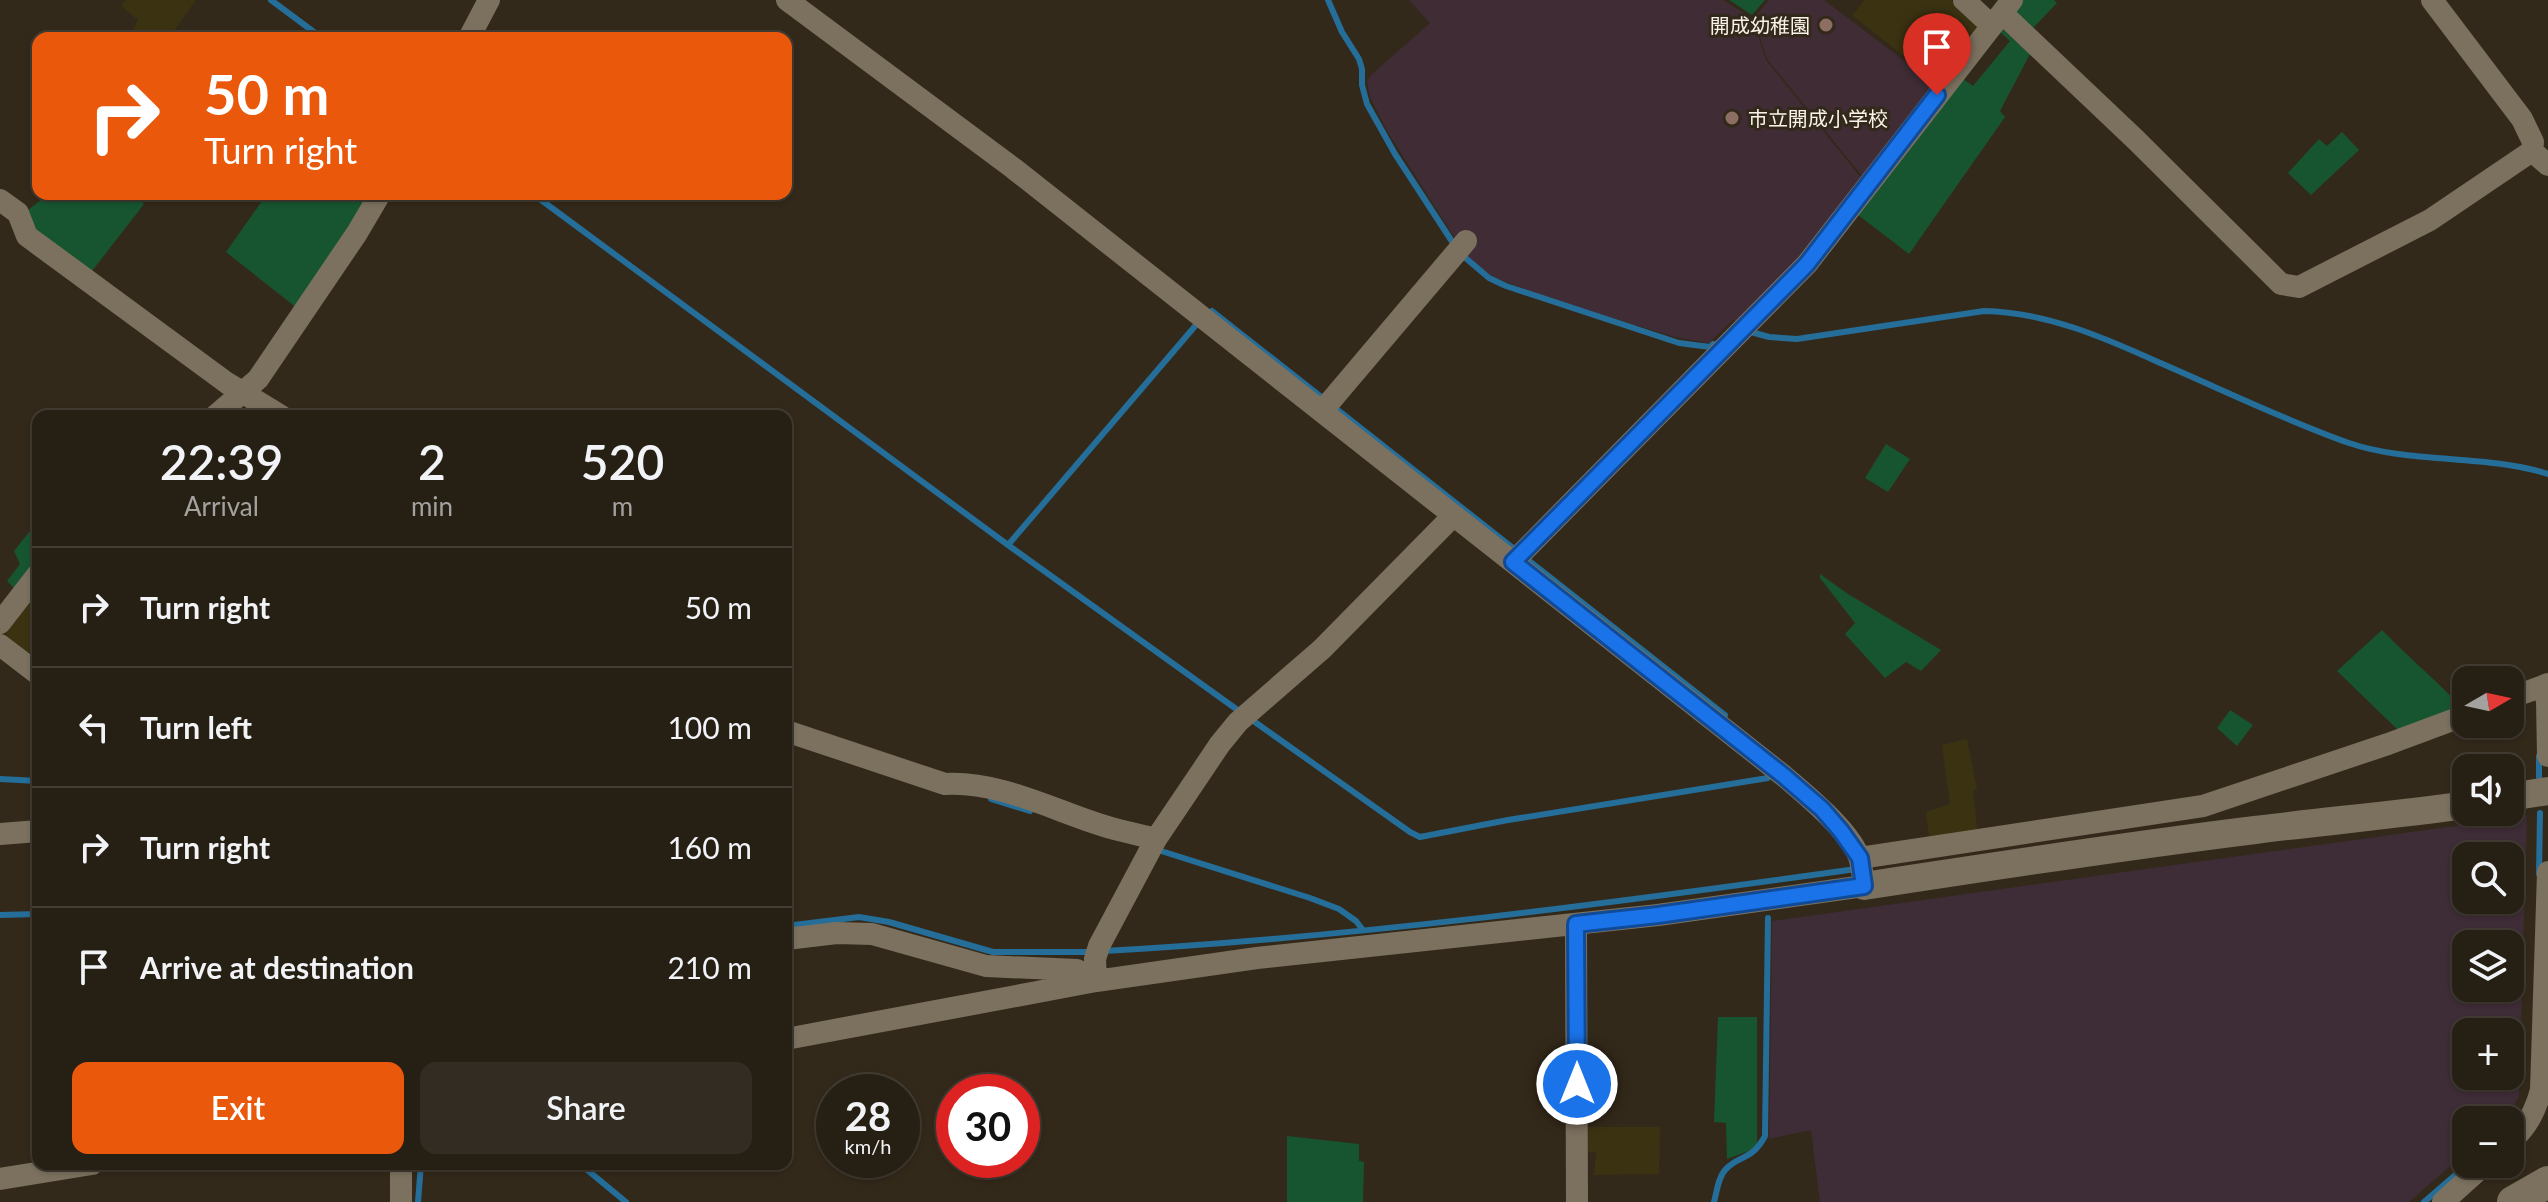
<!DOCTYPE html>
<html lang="en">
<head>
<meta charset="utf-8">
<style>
  :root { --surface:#261f14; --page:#322c22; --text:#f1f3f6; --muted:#a4a2a0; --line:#423d34; --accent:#ea580c }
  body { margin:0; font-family:Lato,"Noto Sans JP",sans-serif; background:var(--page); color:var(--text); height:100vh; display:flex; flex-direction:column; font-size:30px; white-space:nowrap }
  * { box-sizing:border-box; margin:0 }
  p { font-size:26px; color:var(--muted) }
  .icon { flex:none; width:44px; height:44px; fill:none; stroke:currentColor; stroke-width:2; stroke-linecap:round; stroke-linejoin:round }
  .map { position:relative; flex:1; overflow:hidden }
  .drawer { position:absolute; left:32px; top:410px; width:760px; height:760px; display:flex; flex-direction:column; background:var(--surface); border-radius:16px; box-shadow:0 2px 6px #0004,0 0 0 2px var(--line) }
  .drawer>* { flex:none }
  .top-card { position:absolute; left:32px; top:32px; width:760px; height:168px; border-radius:16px; box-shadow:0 2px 6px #0004,0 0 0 2px var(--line); background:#ea580c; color:#fff; overflow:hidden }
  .needle { width:52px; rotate:81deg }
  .tools { position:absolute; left:2452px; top:666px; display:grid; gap:16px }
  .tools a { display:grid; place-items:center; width:72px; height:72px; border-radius:16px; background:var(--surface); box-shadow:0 2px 6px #0004,0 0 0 2px var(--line); font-size:40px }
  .speed { position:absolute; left:816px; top:1074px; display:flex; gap:16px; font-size:40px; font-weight:700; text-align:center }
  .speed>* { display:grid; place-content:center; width:104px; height:104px; border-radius:50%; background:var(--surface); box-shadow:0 2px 6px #0004,0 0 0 2px var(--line); line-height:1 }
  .speed small { font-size:20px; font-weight:400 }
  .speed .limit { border:12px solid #d22; background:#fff; color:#111 }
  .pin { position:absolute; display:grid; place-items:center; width:68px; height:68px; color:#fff; margin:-82px -34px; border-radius:50% 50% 50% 0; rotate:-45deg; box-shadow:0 0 8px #0007 }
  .pin .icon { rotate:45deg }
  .me { position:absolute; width:88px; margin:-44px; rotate:0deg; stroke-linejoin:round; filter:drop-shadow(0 0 6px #0008) }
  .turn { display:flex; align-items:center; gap:28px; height:168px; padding:0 40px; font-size:36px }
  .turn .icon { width:104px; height:104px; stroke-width:2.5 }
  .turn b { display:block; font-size:56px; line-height:68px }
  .eta { display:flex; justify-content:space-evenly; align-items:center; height:136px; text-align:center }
  .eta b { font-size:48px; font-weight:600; line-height:56px }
  .button { display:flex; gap:16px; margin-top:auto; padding:16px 40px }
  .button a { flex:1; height:92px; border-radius:16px; background:var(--accent); color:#fff; font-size:32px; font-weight:600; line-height:92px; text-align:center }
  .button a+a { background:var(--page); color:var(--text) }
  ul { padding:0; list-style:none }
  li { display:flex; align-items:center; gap:24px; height:120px; padding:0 40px; border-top:2px solid var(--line) }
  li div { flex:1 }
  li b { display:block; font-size:30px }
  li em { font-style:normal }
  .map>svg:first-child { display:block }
</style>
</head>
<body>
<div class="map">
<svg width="2548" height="1202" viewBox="0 0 2548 1202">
  <rect width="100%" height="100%" fill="#33291a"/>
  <path fill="#3e2c36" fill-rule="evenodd" d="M2527,816l-8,280 -9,17 -8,7h-36v32l-57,50h-589l-9,-72 -42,9 3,-218zM2466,856h44v44h-44zM2466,944h44v44h-44zM2466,1032h44v44h-44z"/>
  <path fill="#3f2c35" d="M1409,0h314l29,18 14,42 96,119 -33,47 -88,98 -8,-4 -24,23 -34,-6 -110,-33 -72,-27 -24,-18 -15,-22 -67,-106 -17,-34 -3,-16 4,-6 59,-52z
    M1769,0h55l111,84 -72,93 -96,-118 -13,-41z"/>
  <path fill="#175530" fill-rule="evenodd" d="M1729,0h36l-13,15z
    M2021,0h33l3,3 -28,29 -15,-23z
    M2000,27l30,27 -30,57 5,6 -96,137 -56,-43zM2000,32l10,9 -37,45 -11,-8z
    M2342,132l17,18 -48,45 -23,-22 31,-34 8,7z
    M48,194h84l12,10 -52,67 -61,-44 -4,-16z
    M267,194h103l-72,115 -72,-57z
    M1886,444l24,15 -22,33 -23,-14z
    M38,521v44l-24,23 -7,-7 13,-17 -6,-13z
    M1820,574l28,20 93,56 -20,21 -15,-9 -21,16 -40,-44 10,-11 -35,-45z
    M2382,630c25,26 52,48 77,75l-3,8 -58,17 -61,-59z
    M2230,710l23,15 -16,21 -20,-18z
    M1718,1017h39v127l-6,6 -24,9 -1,-36 -12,-1z
    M1287,1136l72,8v17l5,1 -1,40h-76z"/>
  <path fill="#3b3212" d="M126,0h70l-27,38h-25l-11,-8 5,-10 -17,-14z
    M1865,0h86l26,22 1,10 -43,49 -83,-66z
    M38,589v74l-28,-19 -4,-9 2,-9z
    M1967,739l10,50 -4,2 5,45 -48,8 -4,-32 24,-8 -8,-59z
    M1588,1127h72l-1,47 -65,1 2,-23h-9z"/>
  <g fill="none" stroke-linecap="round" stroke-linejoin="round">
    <path stroke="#246e99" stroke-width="6" d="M271,0l51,38
      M1328,0l14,32 17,27 3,10v16l5,19 28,50 60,92
      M533,194l475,351 231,166
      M1462,255l27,23 17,8 173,57 31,4 3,-3
      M1212,311l513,404
      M1751,332l18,5 28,2 187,-28c61,1 119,26 174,51 63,27 126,58 191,81 61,21 136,11 199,31
      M1008,545l188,-220
      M1252,720l158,112 10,5 88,-17 260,-42
      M2539,777v-21
      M0,779l38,2
      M991,799l39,12
      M1158,850l152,48 29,11 17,12 7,9
      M2539,874l1,-61
      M0,915l38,-1
      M786,926l73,-9 30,5 104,30h100
      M1104,951c252,-14 502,-47 752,-82
      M580,1164l46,38
      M418,1202l3,-38
      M1714,1202c3,-11 4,-24 11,-32 14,-16 26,-8 40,-34l3,-218
      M2424,1202l44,-38"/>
    <path stroke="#7c715f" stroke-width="22" d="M1964,0l27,25
      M2432,0l90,119 11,23 -1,9 16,14
      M2002,13l134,127 145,144 18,3 131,-67 102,-69
      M469,38l20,-38
      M0,200l18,13 9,23 200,147 54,33
      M1323,410l143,-169
      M215,416l43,-37 99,-146 23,-39
      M1513,562l294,-298 205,-264
      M0,623l38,-49
      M0,645l38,29
      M2548,684l-5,2 4,15 1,55
      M2510,698l33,-12
      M786,731l159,53c51,-3 102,23 150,39 20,7 41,11 61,16
      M0,834l38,-3
      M1860,858l343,-52 185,-62 78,-29
      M1576,924l1,278
      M786,939l51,-6 35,1 114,32 91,4 19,11
      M1096,981l-1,-22 4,-13 57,-107 64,-95 18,-22 84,-73 131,-133
      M786,1039l310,-58 161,-23 401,-43 206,-29c-1,-9 -2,-18 -4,-26 -8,-28 -54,-65 -76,-84l-771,-608 -226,-168
      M2510,1142c17,-15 25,-30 31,-52l7,-218
      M0,1179l92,-15
      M401,1202v-38
      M2443,1202l42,-38"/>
    <path stroke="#7c715f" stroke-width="28" d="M2510,797l38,-6
      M1864,886c130,-20 260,-40 391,-56 70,-9 141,-15 211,-25"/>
    <path stroke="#7c715f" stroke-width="32" d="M2513,1202l35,-20"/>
  </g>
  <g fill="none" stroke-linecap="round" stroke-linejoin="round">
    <defs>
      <path id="route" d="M1577,1084l-1,-160 82,-9 206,-29 -4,-28 -19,-27 -19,-22 -38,-33 -271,-214 294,-298 130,-169"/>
    </defs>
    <use href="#route" stroke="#114b97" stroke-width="20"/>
    <use href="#route" stroke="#1a73e8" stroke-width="14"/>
  </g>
  <g fill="#8d6e63" stroke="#33291a" stroke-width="3">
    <circle cx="1826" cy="25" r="8"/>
    <circle cx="1732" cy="118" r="8"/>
  </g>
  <g text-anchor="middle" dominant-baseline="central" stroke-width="6" stroke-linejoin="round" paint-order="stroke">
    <g font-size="20" fill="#f9f3e9" stroke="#33291a" text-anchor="end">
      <text x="1810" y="25">開成幼稚園</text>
      <text x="1748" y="118" text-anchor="start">市立開成小学校</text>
    </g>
  </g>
</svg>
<div class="tools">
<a><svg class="needle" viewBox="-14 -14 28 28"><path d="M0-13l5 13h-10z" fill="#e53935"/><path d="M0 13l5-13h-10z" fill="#a4a2a0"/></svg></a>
<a><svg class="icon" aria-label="sound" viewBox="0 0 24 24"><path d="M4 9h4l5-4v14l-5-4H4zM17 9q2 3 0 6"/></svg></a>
<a><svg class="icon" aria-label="search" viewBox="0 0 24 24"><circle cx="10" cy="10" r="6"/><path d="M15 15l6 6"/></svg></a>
<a><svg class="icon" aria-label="layers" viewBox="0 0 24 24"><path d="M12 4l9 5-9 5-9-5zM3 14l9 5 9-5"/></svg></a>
<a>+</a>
<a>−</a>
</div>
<div class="speed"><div>28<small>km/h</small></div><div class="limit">30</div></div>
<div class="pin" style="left:1937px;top:95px;background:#d93025"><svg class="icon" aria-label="arrive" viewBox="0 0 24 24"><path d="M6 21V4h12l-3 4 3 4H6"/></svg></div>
<svg class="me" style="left:1577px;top:1084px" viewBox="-20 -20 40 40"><circle r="17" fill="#1a73e8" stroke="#fff" stroke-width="3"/><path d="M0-11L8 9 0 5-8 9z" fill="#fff"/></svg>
<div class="top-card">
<div class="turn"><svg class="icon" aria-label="right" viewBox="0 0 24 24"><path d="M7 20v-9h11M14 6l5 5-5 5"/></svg><div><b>50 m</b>Turn right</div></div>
</div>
<section class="drawer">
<div class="eta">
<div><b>22:39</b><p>Arrival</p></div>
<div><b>2</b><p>min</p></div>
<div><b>520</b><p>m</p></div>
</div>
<ul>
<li><svg class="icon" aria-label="right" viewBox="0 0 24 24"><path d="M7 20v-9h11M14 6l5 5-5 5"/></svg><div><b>Turn right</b></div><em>50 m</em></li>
<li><svg class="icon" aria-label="left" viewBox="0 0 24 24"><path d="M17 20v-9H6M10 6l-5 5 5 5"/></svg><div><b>Turn left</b></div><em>100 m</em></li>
<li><svg class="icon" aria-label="right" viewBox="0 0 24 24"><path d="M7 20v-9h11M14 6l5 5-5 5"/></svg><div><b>Turn right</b></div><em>160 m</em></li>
<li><svg class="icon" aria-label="arrive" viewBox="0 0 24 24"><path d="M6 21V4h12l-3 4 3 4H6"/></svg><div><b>Arrive at destination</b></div><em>210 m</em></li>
</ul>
<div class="button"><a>Exit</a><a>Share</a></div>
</section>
</div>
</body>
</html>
